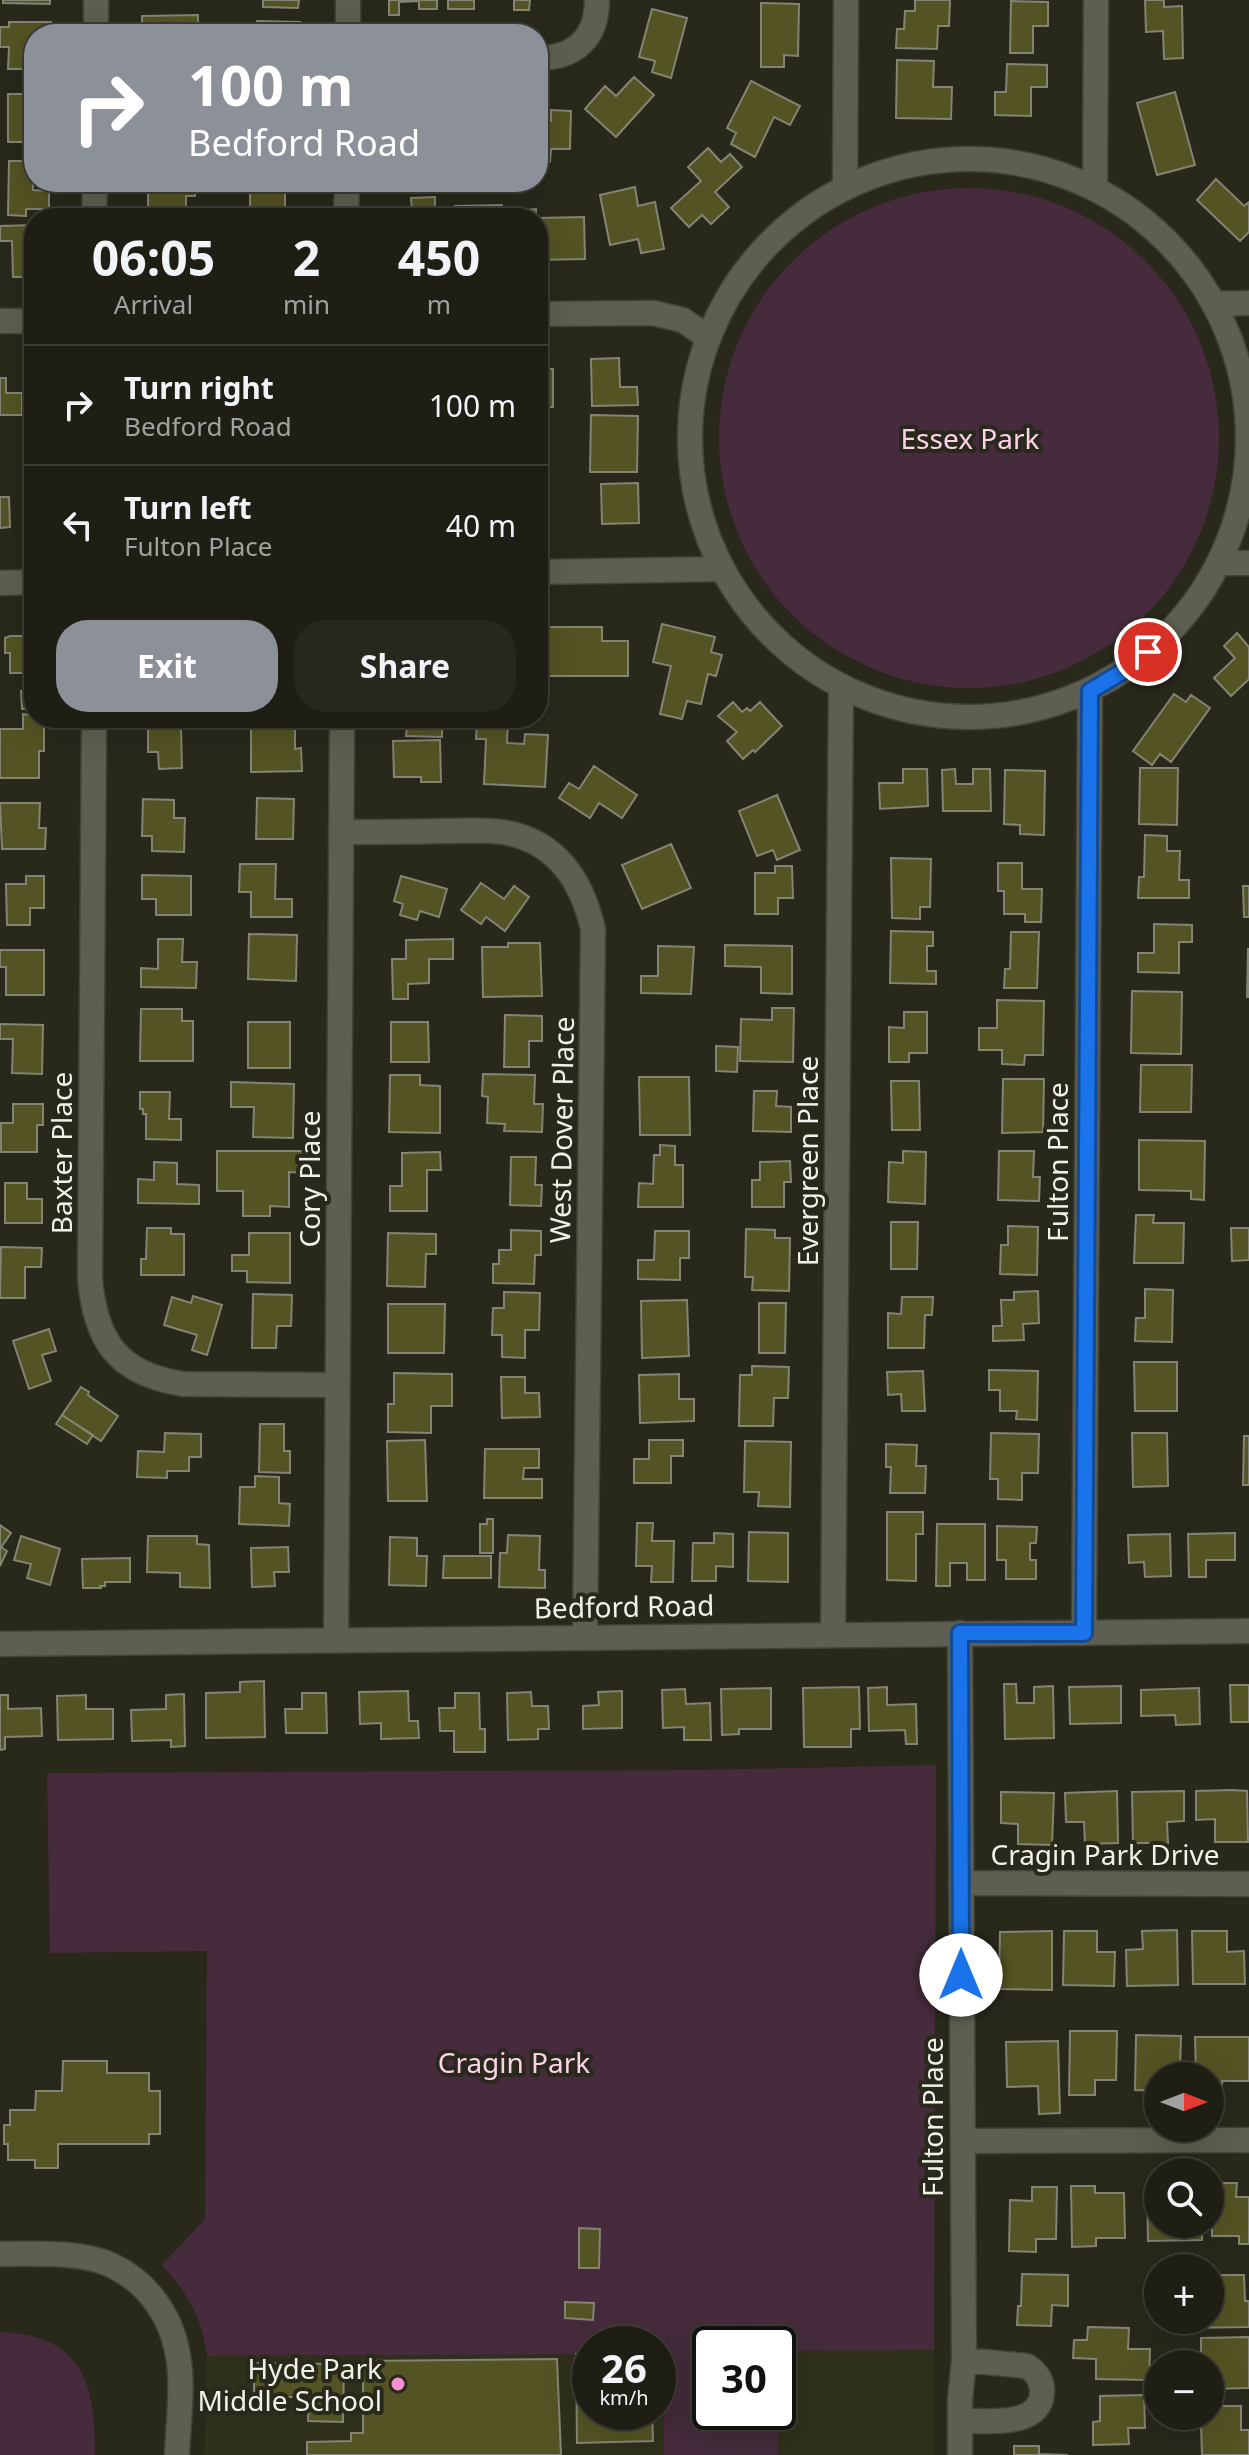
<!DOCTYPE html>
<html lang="en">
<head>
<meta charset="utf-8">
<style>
  :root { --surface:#1e1e14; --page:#26271d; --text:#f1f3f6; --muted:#a1a2a0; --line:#3c3c34; --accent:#8c9099 }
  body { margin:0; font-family:"Noto Sans",sans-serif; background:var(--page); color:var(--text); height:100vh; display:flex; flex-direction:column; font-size:30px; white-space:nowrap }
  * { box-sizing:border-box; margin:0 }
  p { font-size:26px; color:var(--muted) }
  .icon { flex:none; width:44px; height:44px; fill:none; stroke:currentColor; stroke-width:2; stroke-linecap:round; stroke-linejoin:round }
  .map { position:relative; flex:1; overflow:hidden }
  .sheet { position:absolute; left:24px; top:208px; width:524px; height:520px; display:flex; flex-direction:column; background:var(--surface); border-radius:32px; box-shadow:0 8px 32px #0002,0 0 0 2px var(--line) }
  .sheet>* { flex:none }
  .guide { position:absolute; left:24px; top:24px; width:524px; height:168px; border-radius:32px; box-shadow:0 8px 32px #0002,0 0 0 2px var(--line); background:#8c9099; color:#fff; overflow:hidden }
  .needle { width:52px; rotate:90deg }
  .fabs { position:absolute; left:1144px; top:2062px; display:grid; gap:16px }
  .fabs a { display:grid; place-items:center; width:80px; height:80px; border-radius:50%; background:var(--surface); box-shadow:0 8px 32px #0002,0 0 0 2px var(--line); font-size:40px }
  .speed { position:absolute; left:572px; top:2326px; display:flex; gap:16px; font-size:40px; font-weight:700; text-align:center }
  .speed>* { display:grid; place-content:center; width:104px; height:104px; border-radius:50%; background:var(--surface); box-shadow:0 8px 32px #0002,0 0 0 2px var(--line); line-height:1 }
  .speed small { font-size:20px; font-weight:400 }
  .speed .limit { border:4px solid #111; border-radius:12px; background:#fff; color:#111 }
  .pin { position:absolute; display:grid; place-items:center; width:68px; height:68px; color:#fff; margin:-34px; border:4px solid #fff; border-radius:50%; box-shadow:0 2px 8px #0007 }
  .me { position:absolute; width:88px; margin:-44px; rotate:0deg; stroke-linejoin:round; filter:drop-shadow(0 0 6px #0008) }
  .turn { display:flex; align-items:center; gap:28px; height:168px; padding:0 32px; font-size:36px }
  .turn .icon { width:104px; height:104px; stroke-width:2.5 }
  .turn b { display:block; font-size:56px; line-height:68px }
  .eta { display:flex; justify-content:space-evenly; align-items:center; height:136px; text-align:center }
  .eta b { font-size:48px; font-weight:700; line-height:56px }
  .cta { display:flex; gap:16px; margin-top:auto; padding:16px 32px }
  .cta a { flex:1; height:92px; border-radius:32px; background:var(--accent); color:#fff; font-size:32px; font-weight:700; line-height:92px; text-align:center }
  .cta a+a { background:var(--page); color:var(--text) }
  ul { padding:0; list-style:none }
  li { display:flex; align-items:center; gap:24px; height:120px; padding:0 32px; border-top:2px solid var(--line) }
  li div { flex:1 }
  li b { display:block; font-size:30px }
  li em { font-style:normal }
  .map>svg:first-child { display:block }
</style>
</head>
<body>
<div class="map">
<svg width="1249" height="2455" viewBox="0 0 1249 2455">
  <rect width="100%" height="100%" fill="#28281b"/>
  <path fill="#2f301b" d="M666,2349l44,63h68v-61l156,-1v105h-730l3,-99 383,-2v58h68v-61z"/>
  <path fill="#452b3b" d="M719 438a250 250 0 1 1 500 0a250 250 0 1 1-500 0Z
    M936,1765l-2,585 -156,1v-7h-68v68h67v43h-113l-1,-104h-5v-7h-68v10l-383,2c-5,-39 -19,-62 -45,-91l43,-46 2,-268 -157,2 -3,-180 649,-3z
    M0,2332c82,3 96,51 95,123h-95z"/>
  <path fill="#535323" stroke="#838474" stroke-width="2" d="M3,0h47v4l-47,-1z
    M263,0h36l-1,8 -35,-1z
    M389,0h48v9h-18v-8l-20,1v13h-10z
    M448,0h26v9h-26z
    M514,0h16l-1,10h-15z
    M915,0h35l-1,26h-11l-1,23 -41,-1 1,-19h7l1,-18h10z
    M1145,0h19v7l18,-1 1,52 -19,1 -1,-28 -17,1z
    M1011,1l37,1v24h-15v27h-23z
    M761,3l38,1 -1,52 -14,-1v12h-23z
    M652,9l35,9 -16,60 -19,-6 3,-11 -16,-4z
    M198,15v19h-56v-18z
    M257,21l43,1v12h-43z
    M9,22h42v12h-17v35h-26l1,-22h-9v-20h9z
    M897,60l37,1 -1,26h19l-1,32 -55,-1z
    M1007,64l40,1v22h-16v29l-36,-1v-23h11z
    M634,77l20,18 -38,42 -31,-28 20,-23 11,10z
    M751,81l49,25 -10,19 -16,-8 -19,40 -24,-13 5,-11 -9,-5z
    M1175,92l20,73 -38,10 -20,-72z
    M8,94h26l-3,48h-23z
    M551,110l20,1 -1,38h-19l-1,13 -12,-1v-40h13z
    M708,148l13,14 9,-8 12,13 -27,25 14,15 -18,17 -9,-9 -13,12 -18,-19 30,-27 -13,-14z
    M9,161h24v29l16,1v18h-23v7l-18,-1z
    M1216,179l28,27 5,-4v30l-9,9 -43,-41z
    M164,182h32l-1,14h-9v17l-38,-1v-27l16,1z
    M250,182h35v26l-35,1z
    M635,187l3,19 17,-4 9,47 -23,4 -3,-14 -28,6 -10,-50z
    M435,197v21h-47l-1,-6h25l-1,-14z
    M502,205v13h-47v-12z
    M536,209v9l48,-1 1,42 -47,1v-42h-12v-8z
    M34,225v52h-21l-1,-36h-12v-15z
    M619,358l1,29h17l1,18 -46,1 -1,-47z
    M538,369h15v38h-15z
    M0,378h6v15h16v22h-22z
    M591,415l47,1 -1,56h-47z
    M538,479h5l1,40h-6z
    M638,483l1,40 -37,1 -1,-40z
    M0,497h9l1,30 -10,1z
    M662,624l53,13 -4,15 11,3 -6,21 -8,-2 -7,30 -14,-3 -5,18 -22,-5 11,-48 -18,-4z
    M548,627h54v14h26v35h-80z
    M1237,633l12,14v32l-18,17 -17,-18 21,-20 -11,-12z
    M10,636h24v37h-24v-20h-5v-15z
    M21,691h13v18h-12z
    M1174,694l12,8 5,-7 19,13 -39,54 -11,-8 -8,11 -19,-14z
    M733,702l9,10 5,-4 3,3 10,-9 22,24 -27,26 -2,-2 -10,9 -16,-18 10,-9 -19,-16z
    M23,714l21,4v33h-5v27h-39v-49h23z
    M257,718h38v31l6,-1 1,23 -51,1v-46h6z
    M391,718h51v19l-36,-1 1,-9 -16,-1z
    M477,719l31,1 -1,23 17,1 1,-10 23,1 -3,52 -61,-3 2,-45h-10z
    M181,728l1,40 -23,1 -1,-17h-10v-23z
    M440,740l1,42h-20v-5h-27l-1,-36z
    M594,766l43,29 -15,23 -23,-15 -9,15 -31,-20 10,-15 10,6z
    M1140,768h38l-1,57 -38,-1z
    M903,769h24l1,37 -48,3 -1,-26h24z
    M955,769l1,15h17v-15h17l1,42h-48l-1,-41z
    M1005,770l40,1 -1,64 -24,-1v-9l-16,-1z
    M777,795l23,55 -23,10 -4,-10 -16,6 -18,-45z
    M257,798l37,1 -1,40h-37z
    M143,799l31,1v18h11l-1,34 -32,-1v-15h-10z
    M0,803h40l-1,25h7l-1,21h-43z
    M1145,835l22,1v15h13l-1,29h10v18h-51l1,-21h5z
    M671,844l20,44 -49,21 -20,-44z
    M891,858l40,1 -1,48h-10v12l-28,-1z
    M998,863h24v26h20l-1,33h-16v-8h-21v-23h-6z
    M240,864h36l-1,35h17v18h-41v-25h-12z
    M775,866h17l1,32h-15v16h-23v-41h20z
    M142,875l49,1v39h-35v-16h-14z
    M26,876h18v32h-14v17h-23l-1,-41h20z
    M401,876l46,13 -8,28 -19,-6 -3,9 -17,-5 3,-11 -9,-3z
    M481,883l23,16 10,-13 15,11 -24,34 -19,-14 -5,7 -20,-14z
    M1243,886h6v31h-5z
    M1154,924l38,1v17h-13v31l-41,-1v-19h16z
    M891,931l42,1v14h-6v25h9v13l-46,-1z
    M1011,932h28l-2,56h-33l1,-19h5z
    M249,934l48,1 -1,46 -48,-2z
    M158,939h25l-1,23h15l-1,26 -55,-1v-19l17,1z
    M453,939v20h-24v24l-21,1v15h-15l-1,-40h14v-19z
    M508,943h32l2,53 -59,1 -1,-50h26z
    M725,945l67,1v48l-31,-1v-26l-36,-1z
    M658,946l36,1 -3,47 -50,-1v-17h17z
    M1248,949h1v48h-2z
    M0,950h44v45h-38v-28h-6z
    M1132,991l50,1 -1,62 -50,-1z
    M997,1000l47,1 -1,54h-18l-1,10 -22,-1v-14h-23v-22h18z
    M772,1008h22l-1,54 -53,-1 1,-42 31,1z
    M141,1009h41v12h11v40h-53z
    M904,1012h23v41h-18v9h-20v-35l15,1z
    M505,1015l37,1v25h-13v26h-25z
    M248,1022h42v46h-42z
    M391,1022h37l1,40h-38z
    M0,1024l43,1 -1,49 -30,-1 1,-34h-13z
    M716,1046l22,1 -1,25 -21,-1z
    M1141,1065h51l-1,47h-51z
    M483,1074l52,1 -1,29h9l-1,28 -38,-1 1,-7 -18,-1 1,-26 -6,-1z
    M390,1075h30v10l20,1v47l-51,-1z
    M639,1077h50l1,58h-50z
    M1003,1079h41l-1,53 -41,1z
    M891,1081h28l1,49h-28z
    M231,1082l63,2 -1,54 -40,-1 1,-30h-23z
    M754,1091h23l-1,15 15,1v25l-38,-1z
    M140,1092h30l-1,27h12v21l-35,-1v-25h-3v-5h-3z
    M13,1104h30v21h-6v27h-36v-29h12z
    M1139,1140l66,1 -1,59 -13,-1v-8l-52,-1z
    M660,1145l15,1v19h8v42h-45l1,-24 14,1 1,-29h6z
    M217,1151h90l-1,22 -17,-1v35l-19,-1v10h-27v-25h-26z
    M903,1151l23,1 -1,52 -37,-2 1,-40 14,1z
    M999,1151h35l-1,26h7l-1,24 -41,-1z
    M440,1152l1,18h-14v41h-37v-25h12v-33z
    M511,1157h25l-1,28h7l-1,21 -31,-1z
    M790,1161l1,21h-7v25h-32v-27h8v-18z
    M154,1162l23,1v21l22,1v19l-61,-1v-24l16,1z
    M5,1183h22v16h15v24h-37z
    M1136,1215h18l-1,8h31l-1,40h-49z
    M891,1222h27l-1,47h-26z
    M1008,1226l30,1 -1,48 -37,-1 1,-29h7z
    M147,1228h24v6h13v41h-43v-16h5z
    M1231,1228h18v32l-17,1z
    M746,1229l29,1v8h15l-1,53 -37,-1 1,-13h-8z
    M511,1230l30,1v24h-6l-1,29 -41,-1v-19h6v-14h12z
    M655,1231h34v27h-9v22l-42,-1v-19h16z
    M249,1233h41v50l-43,-1v-11h-15v-16h17z
    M388,1233l48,1v20h-10l-1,33 -38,-1z
    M1,1247l41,1 -1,19h-16v31h-25z
    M1145,1289l28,1 -1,52 -37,-1 1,-23h9z
    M1038,1291l1,32 -16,1 1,16 -31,1v-15h9l-1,-26h13v-8z
    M504,1292l36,1 -1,37h-14v28l-23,-1v-22h-10l1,-27h11z
    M253,1294l39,1 -1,31h-14l-1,22h-24z
    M193,1296l29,9 -15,50 -15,-5 5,-15 -33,-10 8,-28 19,6z
    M902,1297h31l-1,18h-7l-1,33h-36v-35l13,1z
    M687,1300l2,56 -47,2 -1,-57z
    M759,1303h27l-1,50h-26z
    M388,1304h57l-1,49h-56z
    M49,1329l7,22 -14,4 9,26 -22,8 -16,-48z
    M1134,1362h43v49h-42z
    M752,1366l37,1 -1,31h-14l-1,28h-34l1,-51h12z
    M989,1370l49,1 -1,49 -21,-1 1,-8h-17v-21h-11z
    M923,1371l2,40h-23l-1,-17 -13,1 -1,-23z
    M394,1373l58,1v32h-21v27l-43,-1v-28h6z
    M679,1374v25h15v22l-54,2 -1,-48z
    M501,1377h24v16h14l1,24 -38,1z
    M81,1387l8,5 -1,3 30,21 -17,25 -39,-26z
    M62,1415l31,20 -6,9 -31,-20z
    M260,1424h24v27h6v22l-31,-1z
    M165,1433l36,1v23h-12v14h-22v7l-30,-1 1,-26 26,1z
    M991,1433l48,1 -1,39h-16v27l-24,-1v-20h-8z
    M1132,1433h35l1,53 -35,1z
    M1244,1436h5v49h-6z
    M425,1440l2,61h-39l-1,-60z
    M649,1440h34v16h-12v27h-37v-24h15z
    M745,1441l46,1 -1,65 -32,-1 1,-14h-15z
    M886,1444l31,1 -1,21h10l-1,27h-35l1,-26h-5z
    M485,1449h54v19h-15l-1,11h19v19h-58z
    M255,1476l24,1v26l11,1 -1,22 -50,-2 1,-37h15z
    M887,1512h36v22h-7v47l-29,-1z
    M487,1519h6v34h-13v-29h7z
    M637,1523h16l-1,18h22l-1,41h-22l1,-16h-16z
    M937,1524h48v56h-18v-17h-17v23h-14z
    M0,1525l11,8 -11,16z
    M997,1526l40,1 -1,16h-6v17h6v19h-30v-19h-9z
    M749,1532l39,1v49l-40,-1z
    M714,1533l19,1v33l-17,-1v15h-24l1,-38h21z
    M1235,1533v27h-29v17h-17l-1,-43z
    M1170,1534l1,42 -26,1 -1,-15 -15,1 -1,-28z
    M508,1535l32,1 -1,34h6v18l-46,-1 1,-34h7z
    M21,1536l39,13 -10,36 -23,-7 4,-14 -17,-4z
    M148,1536h49v8l12,1 1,43 -30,-1v-14l-33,-1z
    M390,1537l27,1v18h10l-1,30 -37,-1z
    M1,1547l6,4 -7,15v-17z
    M288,1547l1,25h-15l1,14 -23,1 -1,-39z
    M444,1556h47v22h-48z
    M130,1558v24h-25v4h-5l1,2h-18l-1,-29z
    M264,1681l1,56 -59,1v-45l34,-1v-10z
    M1004,1684h12l1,19h17v-16l19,-1 1,52 -49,1z
    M1230,1685h19v37h-18z
    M1121,1686v37l-51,1 -1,-37z
    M859,1687l1,42h-9v18h-47l-1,-59z
    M887,1687v18l29,-1 1,40h-11l-1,-14 -36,1 -1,-43z
    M771,1688v41h-32v5l-17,1 -1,-46z
    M1199,1688l1,36 -24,1 -1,-10 -34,1v-26z
    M685,1689l1,15 24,-1 1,37h-27v-13l-21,1 -1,-38z
    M408,1691l1,30h9l1,17 -38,1v-16l-21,1 -1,-32z
    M622,1691v37l-39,1v-23l16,-1 -1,-13z
    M531,1692l1,14h16l1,23h-11v10l-30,1 -1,-47z
    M302,1693h24l1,40h-41l-1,-24h17z
    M455,1693h24l1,36h5v23h-31v-21h-14l-1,-23h16z
    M184,1694l1,52 -14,1v-7l-39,1 -1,-31 35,-1v-14z
    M0,1695h8v14l33,-1 1,28 -37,1v12l-5,1z
    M86,1695v14h27v30l-55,1 -1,-44z
    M1232,1790l15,1 1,51h-33v-23l-19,1v-29z
    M1117,1791l1,52 -33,1 -1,-22h-18l-1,-29z
    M1184,1791v30l-17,1 1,21h-35l-1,-51z
    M1001,1792l53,1 -2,52 -34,-1v-20l-17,-1z
    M1177,1930l1,55 -51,1 -1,-36 17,-1 -1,-18z
    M1052,1931v59l-53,-1 1,-57z
    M1064,1931h33v21h18l-1,34 -51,-1z
    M1192,1931h35v21l17,-1 1,33h-52z
    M1070,2031h47l-1,49h-21v15h-26z
    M1136,2035l45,1 -1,32h9v8h-31v15l-23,-1z
    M1195,2037h54v44h-27v9h-12v-14h-14z
    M1058,2041l2,72 -21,1 -1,-28 -31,1 -1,-45z
    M63,2061h44v12h42v18h11v43h-11v10h-91v24h-23v-8h-27v-16h-4v-19h6v-15h25l1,-19h26z
    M1212,2183h25l-1,14h13v47h-10v-8h-27z
    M1071,2186h24v7h29l1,45h-29v8l-24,1z
    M1032,2187h25l-1,52h-20v13l-27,-1 1,-51 22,1z
    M1147,2189h11v35h44v16l-54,1z
    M579,2228l21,1 -1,39h-20z
    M1022,2274l46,1v31l-16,-1 -1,21 -34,-1 1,-19h3z
    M1210,2275h34l1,26h4v26l-64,1v-8h25z
    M565,2302l29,1 -1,17 -28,-2z
    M1088,2327l41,1 -1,21h22l-1,31 -53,-1v-20l-23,-1 1,-18h13z
    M1249,2337v51l-39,1v-25h-9v-26z
    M576,2354h14v58h62l1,29 -76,2z
    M557,2359l4,96h-254v-13l44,-1v-8h12v-72z
    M254,2363l90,1 -1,58 -35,-1 1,-24h-55z
    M1144,2395l1,33h-17l1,16 -36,1v-23l7,-1v-25z
    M1210,2406h31v24h8v25h-47l-1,-30h-7l-1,-9h17z
    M1014,2446h25v8l29,1h-54z"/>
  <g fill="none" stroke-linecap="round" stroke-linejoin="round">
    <defs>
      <path id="minor" d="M96,34v-34
        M348,34v-34
        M538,58c37,0 59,-20 59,-58
        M690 438a279 279 0 1 1 558 0a279 279 0 1 1-558 0Z
        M1095,185l1,-185
        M845,186l1,-186
        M94,218l1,-36
        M346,218l1,-36
        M1214,304l35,-1
        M538,314l115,-1 30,7 24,17
        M0,321h34
        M1219,563h30
        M538,572l183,-3
        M0,583l34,-1
        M94,718l-4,560c5,63 28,96 93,106l154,1
        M341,832c33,0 66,0 100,-1 20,0 41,-2 61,1 54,8 80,49 91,97l-8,707
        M960,1633l4,727 -4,40v55
        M1084,1633l6,-942
        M833,1634l8,-946
        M336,1640l6,-922
        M0,1644l1249,-13
        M961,1883l288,1
        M963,2141l286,-1
        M0,2254c33,0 80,-3 111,11 39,18 63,55 68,97 4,30 -1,63 -2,93
        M960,2421c25,-1 79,8 82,-28 1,-12 -6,-21 -15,-27l-63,-6"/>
    </defs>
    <use href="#minor" stroke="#424237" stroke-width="27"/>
    <use href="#minor" stroke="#5e5f50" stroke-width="24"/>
  </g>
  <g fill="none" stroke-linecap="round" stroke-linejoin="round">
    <defs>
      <path id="route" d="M961,1975l-1,-342h124l6,-942 40,-24 18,-15"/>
    </defs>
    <use href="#route" stroke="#114b97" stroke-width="20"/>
    <use href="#route" stroke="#1a73e8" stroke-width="14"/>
  </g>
  <circle fill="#f690cf" stroke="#28281b" stroke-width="3" cx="398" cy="2384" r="8"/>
  <g text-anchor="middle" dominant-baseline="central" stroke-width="8" stroke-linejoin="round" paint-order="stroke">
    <g font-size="28" fill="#fdd1ea" stroke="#28281b">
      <text x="970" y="438">Essex Park</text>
      <text x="514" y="2062">Cragin Park</text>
    </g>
    <g font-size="28" fill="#f0f1e8" stroke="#28281b">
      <text transform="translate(561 1130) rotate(-89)">West Dover Place</text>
      <text transform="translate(61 1153) rotate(-90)">Baxter Place</text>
      <text transform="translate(807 1161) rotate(-90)">Evergreen Place</text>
      <text transform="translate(1057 1162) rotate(-90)">Fulton Place</text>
      <text transform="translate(309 1179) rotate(-90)">Cory Place</text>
      <text transform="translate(624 1606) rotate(-1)">Bedford Road</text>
      <text x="1105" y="1854">Cragin Park Drive</text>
      <text transform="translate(932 2117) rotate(-90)">Fulton Place</text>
    </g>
    <g font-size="28" fill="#f0f1e8" stroke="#28281b" text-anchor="end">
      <text x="382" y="2368">Hyde Park<tspan x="382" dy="32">Middle School</tspan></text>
    </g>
  </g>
</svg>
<div class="fabs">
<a><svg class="needle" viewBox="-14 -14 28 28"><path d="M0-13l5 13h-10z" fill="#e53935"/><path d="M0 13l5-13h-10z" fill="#a1a2a0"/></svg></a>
<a><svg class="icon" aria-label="search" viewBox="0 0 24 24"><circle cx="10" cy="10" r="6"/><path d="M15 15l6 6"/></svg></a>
<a>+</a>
<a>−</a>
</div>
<div class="speed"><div>26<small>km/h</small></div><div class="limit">30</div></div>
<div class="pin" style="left:1148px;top:652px;background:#d93025"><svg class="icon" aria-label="arrive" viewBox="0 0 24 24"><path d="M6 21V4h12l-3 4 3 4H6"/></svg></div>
<svg class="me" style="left:961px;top:1975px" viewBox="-20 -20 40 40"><circle r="19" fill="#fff"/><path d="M0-13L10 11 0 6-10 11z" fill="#1a73e8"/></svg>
<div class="guide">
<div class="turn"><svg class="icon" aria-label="right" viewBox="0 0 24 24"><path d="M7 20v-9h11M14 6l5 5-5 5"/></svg><div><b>100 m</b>Bedford Road</div></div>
</div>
<section class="sheet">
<div class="eta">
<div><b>06:05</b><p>Arrival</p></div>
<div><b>2</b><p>min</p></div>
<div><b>450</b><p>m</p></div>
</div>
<ul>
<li><svg class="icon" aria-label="right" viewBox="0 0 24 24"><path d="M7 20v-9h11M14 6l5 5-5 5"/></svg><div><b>Turn right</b><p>Bedford Road</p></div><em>100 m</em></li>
<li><svg class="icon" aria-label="left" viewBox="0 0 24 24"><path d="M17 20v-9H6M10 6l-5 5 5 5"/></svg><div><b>Turn left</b><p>Fulton Place</p></div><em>40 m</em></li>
</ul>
<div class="cta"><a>Exit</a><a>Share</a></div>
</section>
</div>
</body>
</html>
